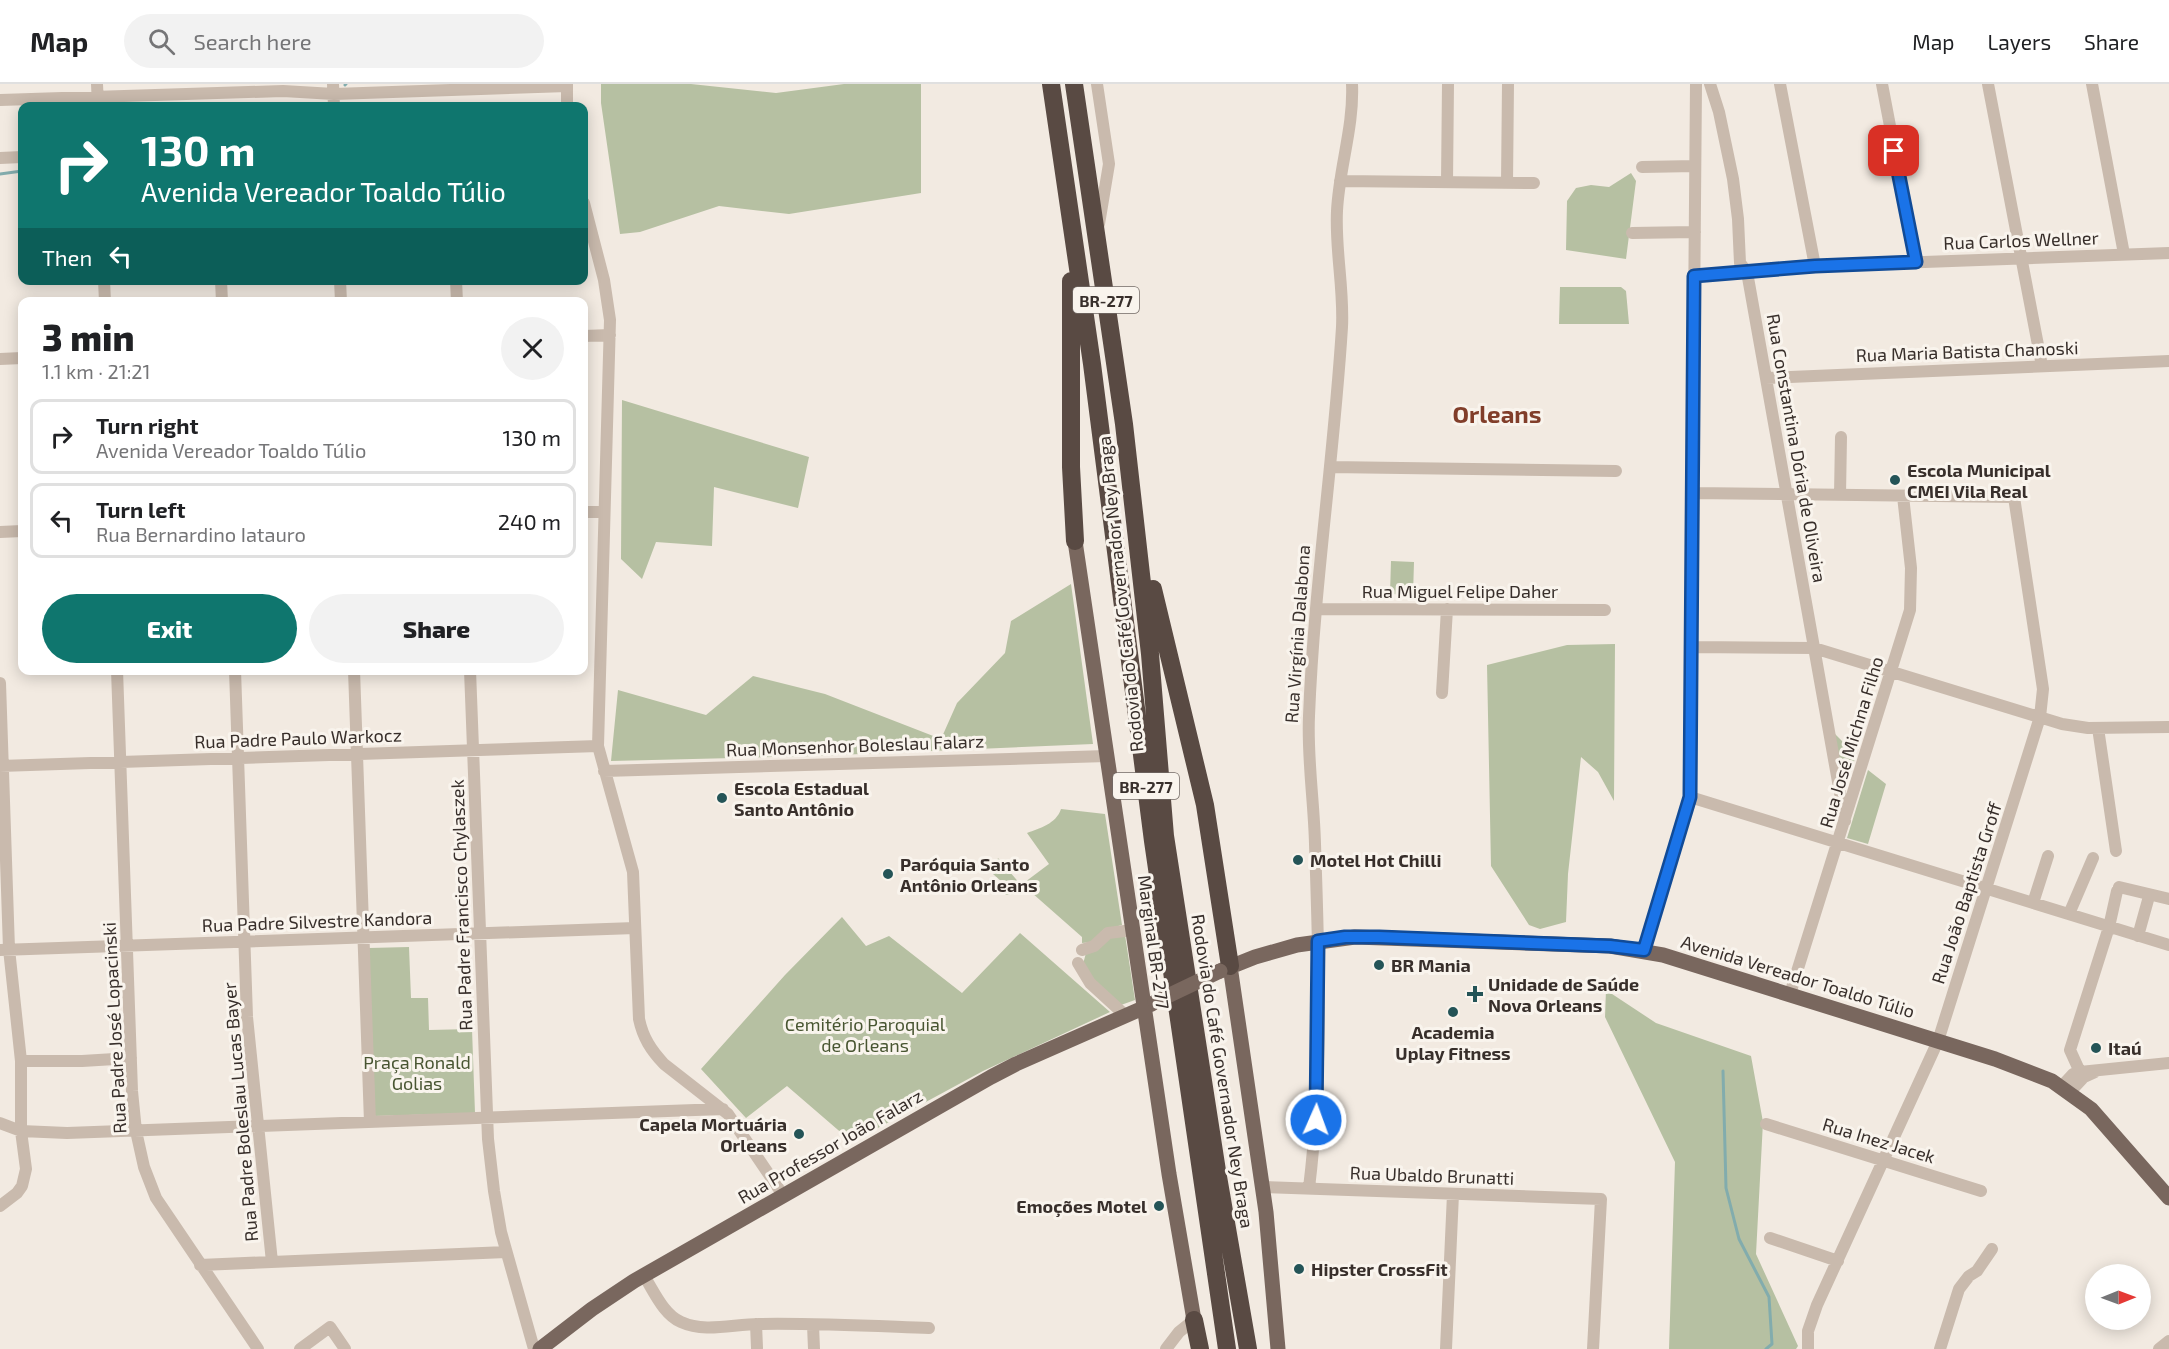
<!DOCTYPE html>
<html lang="en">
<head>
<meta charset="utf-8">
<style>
  :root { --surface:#fff; --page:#f2f2f2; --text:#202124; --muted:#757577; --line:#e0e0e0; --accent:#0f766e }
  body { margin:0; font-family:"Exo 2",sans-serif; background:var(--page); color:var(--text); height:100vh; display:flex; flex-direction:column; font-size:22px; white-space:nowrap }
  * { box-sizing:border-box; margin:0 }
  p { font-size:20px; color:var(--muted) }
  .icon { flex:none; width:33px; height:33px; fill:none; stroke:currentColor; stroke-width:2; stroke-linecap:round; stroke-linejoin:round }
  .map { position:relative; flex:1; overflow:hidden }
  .details { position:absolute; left:18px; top:213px; width:570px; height:378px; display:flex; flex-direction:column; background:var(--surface); border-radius:12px; box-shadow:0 3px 15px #0003 }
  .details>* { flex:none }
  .banner { position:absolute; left:18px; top:18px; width:570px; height:183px; border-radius:12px; box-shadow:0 3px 15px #0003; background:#0f766e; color:#fff; overflow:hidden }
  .needle { width:39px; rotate:89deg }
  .controls { position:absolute; left:2085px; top:1180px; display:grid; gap:12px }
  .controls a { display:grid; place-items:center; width:66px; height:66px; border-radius:50%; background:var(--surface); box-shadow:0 3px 15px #0003; font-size:30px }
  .pin { position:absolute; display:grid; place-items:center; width:51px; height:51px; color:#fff; margin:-26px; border-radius:12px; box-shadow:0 3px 9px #0006 }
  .me { position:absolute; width:66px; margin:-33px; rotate:2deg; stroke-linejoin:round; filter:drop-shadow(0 0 4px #0008) }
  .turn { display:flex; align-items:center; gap:21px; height:126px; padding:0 24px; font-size:27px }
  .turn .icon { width:78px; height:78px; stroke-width:2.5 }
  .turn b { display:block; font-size:42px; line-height:51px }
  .then { display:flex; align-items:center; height:57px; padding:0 24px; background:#0003; gap:12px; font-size:22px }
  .round { display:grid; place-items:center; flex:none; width:63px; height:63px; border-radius:32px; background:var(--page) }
  .summary { display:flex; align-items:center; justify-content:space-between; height:102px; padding:0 24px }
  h1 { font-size:36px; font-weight:800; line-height:45px }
  .button { display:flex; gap:12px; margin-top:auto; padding:12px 24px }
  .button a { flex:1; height:69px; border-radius:36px; background:var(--accent); color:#fff; font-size:24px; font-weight:800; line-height:69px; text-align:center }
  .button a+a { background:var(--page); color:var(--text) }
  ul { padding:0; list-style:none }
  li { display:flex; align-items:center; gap:18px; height:75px; margin:0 12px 9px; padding:0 12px; border:3px solid var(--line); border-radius:12px }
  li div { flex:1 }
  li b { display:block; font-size:22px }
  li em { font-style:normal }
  header { display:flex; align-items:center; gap:36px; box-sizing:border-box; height:84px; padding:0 30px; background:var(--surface); border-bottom:2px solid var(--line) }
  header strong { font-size:28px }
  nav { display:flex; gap:33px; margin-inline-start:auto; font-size:21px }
  .search { width:420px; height:54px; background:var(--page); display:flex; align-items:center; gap:15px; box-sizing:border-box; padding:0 21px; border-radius:33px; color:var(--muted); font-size:22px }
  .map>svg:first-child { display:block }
</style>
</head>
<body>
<header>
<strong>Map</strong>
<div class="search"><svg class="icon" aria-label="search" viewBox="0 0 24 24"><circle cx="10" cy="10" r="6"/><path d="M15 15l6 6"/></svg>Search here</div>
<nav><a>Map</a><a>Layers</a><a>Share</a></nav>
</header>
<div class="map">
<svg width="2169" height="1265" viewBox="0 0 2169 1265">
  <rect width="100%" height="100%" fill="#f2eae1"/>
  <path fill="#b6c0a2" d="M601,0h90l85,9 68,-9h77v109l-132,21 -70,-8 -79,26 -20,2 -19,-131z
    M1631,89l5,8 -10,78 -60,-9 1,-49 9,-13 15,-3 18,2z
    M1560,203h61l5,4 3,33h-70z
    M622,316l187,57 -11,51 -84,-21 -2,59 -56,-4 -14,37 -21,-20z
    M1391,477l23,1 -1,33 -23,-1z
    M1071,500l22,160 -279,12 -203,5 7,-71 88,25 47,-39 72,18 116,45 16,-36 48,-50 6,-32z
    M1615,560l-1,157 -16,-29 -17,-15 -13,117 -2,48 -26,7 -11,-4 -38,-59 -4,-201 80,-20z
    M1832,647l24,24 -12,39z
    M1868,686l18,14 -18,60 -21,-6z
    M1061,725l44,5 17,111 -19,5 -11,12 -10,1v-6l-50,-44 -27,2 -3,-13 -9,-8 5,-16 23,27 28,-21 -22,-31c13,-5 29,-9 34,-24z
    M842,833l24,29 23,-10 73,57 58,-60 90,79 -127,59 -131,71 -65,-56 -41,32 -45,-49 84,-94z
    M1125,851l10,65 -14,5 -29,-27 -9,-14 3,-11 20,-14z
    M409,863l2,51h17l1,32 43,-1 3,84 -100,3 -6,-168z
    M1606,906l50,33 95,33 12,66 -7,132 42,92 -2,3h-127l6,-187 -70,-145z"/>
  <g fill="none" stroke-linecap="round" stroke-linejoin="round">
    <path stroke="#82acad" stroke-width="3" d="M345,1l1,-1
      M314,22l3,-2
      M0,90l22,-3
      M1723,987l3,117 13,51 30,58 3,47 -6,5"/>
    <path stroke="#c9baad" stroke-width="12" d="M97,0l1,22
      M333,0l1,22
      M567,0v22
      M1097,0l12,80 -10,60
      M1710,0l9,28 14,67 5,40 2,44 7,9 98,549
      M1780,0l35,182
      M1882,0l34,178
      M1988,0l54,282
      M2092,0l32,170
      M0,16l283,-9 51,3 233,-8
      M0,74l22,-1
      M1642,83l53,-1
      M1340,97l194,2
      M1447,98l1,-98
      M1507,99l1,-99
      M584,119l20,77 6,40 -12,426 35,126 6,147c4,19 12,31 25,45l64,50 55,81
      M1632,149l63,-1
      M1694,192l121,-10 354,-13
      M104,196l1,22
      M221,196l1,22
      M340,196l1,22
      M456,196l1,22
      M584,252l26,-1
      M0,275l22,-1
      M1766,294l403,-17
      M1330,383l286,4
      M1692,409l322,4 29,192 -3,28 -102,324 -121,264 -9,26v18
      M1840,411l1,-58
      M584,428h19
      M0,448l22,-1
      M1316,525l289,1
      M1691,563l123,1 248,76 26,4 81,-1
      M117,586l15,421 4,40 8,36 12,31 102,151
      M235,586l12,347 25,245
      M354,586l16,452
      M470,586l18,469 6,52 7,41 33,117
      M0,599l9,266 12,112v70l5,38 -4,17 -5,7 -17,13
      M1442,609l5,-84
      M2098,644l18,123
      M0,682l598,-20
      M604,687l503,-15
      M1690,713l479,148
      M2119,803l50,12
      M2033,819l15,-47
      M2069,830l24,-56
      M2138,852l10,-36
      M0,866l635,-22
      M1082,866l12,-4 14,-13 25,-3
      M1644,866l46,-153 6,-713
      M1078,879l12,20 36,33
      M1790,910l120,-384 1,-42 -8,-72
      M21,977h61l49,-3
      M2080,988l-10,-22 39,-123 8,-36
      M2061,1003l12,-13 7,-2 89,-9
      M2070,1008l14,-15 11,-5
      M0,1039l21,8 46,2 656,-24
      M1766,1040l215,67
      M1262,1103l339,12 -8,150
      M1309,1104c14,-114 10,-230 6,-344 -1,-43 -8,-86 -6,-128 5,-130 25,-259 33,-389 2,-39 -7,-77 -5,-116 2,-43 17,-84 15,-127
      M1770,1154l68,23
      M200,1181l306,-13
      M644,1192c10,15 19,38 37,46 24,11 52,2 78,2 56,-1 114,2 170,4
      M756,1240l1,24
      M813,1241l1,24
      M300,1265l30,-22 15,22
      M1166,1265l13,-17 15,-12
      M1446,1265l7,-155
      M1940,1265l19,-60 10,-13 8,-5 15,-22
      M2159,1265l10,-8"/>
    <path stroke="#79675e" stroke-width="15" d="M1075,457l94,633 25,146
      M1230,882l36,246 12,137
      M1220,887l35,-14 42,-12 58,-8 255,9 53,9 332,104 57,22 39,28 78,89
      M540,1265l52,-40 42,-28 357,-204 25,-13 136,-60"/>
    <path stroke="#594a43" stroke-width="18" d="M1051,0l41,280 61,477 74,508
      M1074,0l50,340 26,230 15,182 52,335 31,178
      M1071,197v186l4,74
      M1153,505l52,216 25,161
      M1194,1236l6,29"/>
    <path stroke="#79675e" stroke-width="15" d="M1155,918l65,-31"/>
  </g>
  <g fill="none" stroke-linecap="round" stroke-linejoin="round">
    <defs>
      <path id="route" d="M1316,1036l2,-179 27,-4h34l231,9 34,4 46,-153 4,-521 121,-10 101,-4 -22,-111"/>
    </defs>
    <use href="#route" stroke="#114b97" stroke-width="15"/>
    <use href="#route" stroke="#1a73e8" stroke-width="10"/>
  </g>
  <g fill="#245457" stroke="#f9f4ed" stroke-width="2">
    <circle cx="1895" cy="396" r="6"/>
    <circle cx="722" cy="714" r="6"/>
    <circle cx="1298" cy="776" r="6"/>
    <circle cx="888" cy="790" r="6"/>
    <circle cx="1379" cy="881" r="6"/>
    <path d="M1472 901h6v6h6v6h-6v6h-6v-6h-6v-6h6z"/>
    <circle cx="1453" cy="928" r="6"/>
    <circle cx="2096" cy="964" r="6"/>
    <circle cx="799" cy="1050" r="6"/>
    <circle cx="1159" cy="1122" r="6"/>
    <circle cx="1299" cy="1185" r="6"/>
  </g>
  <g text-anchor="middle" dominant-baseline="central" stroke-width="6" stroke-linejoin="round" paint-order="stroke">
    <g fill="#f9f4ed" stroke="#726a65" stroke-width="1.5">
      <rect x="1073" y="203" width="66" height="26" rx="4.5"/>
      <rect x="1113" y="689" width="66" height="26" rx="4.5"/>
    </g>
    <g font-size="16" font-weight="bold" fill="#382f2b">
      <text x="1106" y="216">BR-277</text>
      <text x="1146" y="702">BR-277</text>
    </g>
    <g font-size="18" fill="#382f2b" stroke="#f9f4ed">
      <text transform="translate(2021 156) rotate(-2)">Rua Carlos Wellner</text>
      <text transform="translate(1967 267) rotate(-2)">Rua Maria Batista Chanoski</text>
      <text transform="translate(1797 364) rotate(80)">Rua Constantina Dória de Oliveira</text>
      <text x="1460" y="507">Rua Miguel Felipe Daher</text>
      <text transform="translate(1120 510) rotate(-96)">Rodovia do Café Governador Ney Braga</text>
      <text transform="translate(1297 550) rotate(-86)">Rua Virgínia Dalabona</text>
      <text transform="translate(298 654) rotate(-2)">Rua Padre Paulo Warkocz</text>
      <text transform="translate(1851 658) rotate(-73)">Rua José Michna Filho</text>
      <text transform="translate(855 661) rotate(-2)">Rua Monsenhor Boleslau Falarz</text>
      <text transform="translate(1966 809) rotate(-72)">Rua João Baptista Groff</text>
      <text transform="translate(461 821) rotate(-92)">Rua Padre Francisco Chylaszek</text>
      <text transform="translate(317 837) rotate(-2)">Rua Padre Silvestre Kandora</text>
      <text transform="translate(1154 858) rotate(82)">Marginal BR-277</text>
      <text transform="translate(1798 892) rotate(17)">Avenida Vereador Toaldo Túlio</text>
      <text transform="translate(114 944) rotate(-93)">Rua Padre José Lopacinski</text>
      <text transform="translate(1223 987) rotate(81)">Rodovia do Café Governador Ney Braga</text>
      <text transform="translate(240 1028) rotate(-95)">Rua Padre Boleslau Lucas Bayer</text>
      <text transform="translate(1879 1056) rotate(17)">Rua Inez Jacek</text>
      <text transform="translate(830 1062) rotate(-30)">Rua Professor João Falarz</text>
      <text transform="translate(1432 1091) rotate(2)">Rua Ubaldo Brunatti</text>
    </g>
    <g font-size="18" font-weight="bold" fill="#382f2b" stroke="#f9f4ed" text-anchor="start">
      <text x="1907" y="386">Escola Municipal<tspan x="1907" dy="21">CMEI Vila Real</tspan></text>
      <text x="734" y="704">Escola Estadual<tspan x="734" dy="21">Santo Antônio</tspan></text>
      <text x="1310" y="776">Motel Hot Chilli</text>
      <text x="900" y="780">Paróquia Santo<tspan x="900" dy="21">Antônio Orleans</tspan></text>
      <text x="1391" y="881">BR Mania</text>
      <text x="1488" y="900">Unidade de Saúde<tspan x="1488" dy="21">Nova Orleans</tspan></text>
      <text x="1453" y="948" text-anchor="middle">Academia<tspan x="1453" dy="21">Uplay Fitness</tspan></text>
      <text x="2108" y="964">Itaú</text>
      <text x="787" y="1040" text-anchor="end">Capela Mortuária<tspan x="787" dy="21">Orleans</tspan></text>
      <text x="1147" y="1122" text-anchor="end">Emoções Motel</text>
      <text x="1311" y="1185">Hipster CrossFit</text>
    </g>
    <g font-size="18" fill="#485531" stroke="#f9f4ed">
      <text x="865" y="940">Cemitério Paroquial<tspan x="865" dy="21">de Orleans</tspan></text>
      <text x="417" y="978">Praça Ronald<tspan x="417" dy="21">Golias</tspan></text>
    </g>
    <g font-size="24" font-weight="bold" fill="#813e2a" stroke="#f9f4ed">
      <text x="1497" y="329">Orleans</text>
    </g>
  </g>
</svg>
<div class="controls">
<a><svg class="needle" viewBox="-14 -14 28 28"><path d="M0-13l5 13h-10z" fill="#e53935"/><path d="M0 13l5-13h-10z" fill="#757577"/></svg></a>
</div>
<div class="pin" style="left:1894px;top:67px;background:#d93025"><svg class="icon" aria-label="arrive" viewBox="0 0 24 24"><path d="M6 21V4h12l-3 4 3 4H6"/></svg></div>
<svg class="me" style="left:1316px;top:1036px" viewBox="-20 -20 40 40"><circle r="17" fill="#1a73e8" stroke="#fff" stroke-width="3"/><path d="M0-11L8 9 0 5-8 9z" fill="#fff"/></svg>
<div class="banner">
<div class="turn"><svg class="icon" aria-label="right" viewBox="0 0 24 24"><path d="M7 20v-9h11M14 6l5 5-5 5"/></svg><div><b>130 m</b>Avenida Vereador Toaldo Túlio</div></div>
<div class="then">Then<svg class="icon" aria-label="left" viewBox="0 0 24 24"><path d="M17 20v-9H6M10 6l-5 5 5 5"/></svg></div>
</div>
<section class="details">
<div class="summary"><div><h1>3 min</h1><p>1.1 km · 21:21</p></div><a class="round"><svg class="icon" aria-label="close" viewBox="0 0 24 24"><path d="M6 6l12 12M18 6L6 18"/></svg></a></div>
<ul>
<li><svg class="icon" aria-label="right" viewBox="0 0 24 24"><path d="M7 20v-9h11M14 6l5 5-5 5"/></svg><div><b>Turn right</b><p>Avenida Vereador Toaldo Túlio</p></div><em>130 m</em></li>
<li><svg class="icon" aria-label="left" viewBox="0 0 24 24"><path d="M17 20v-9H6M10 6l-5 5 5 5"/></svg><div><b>Turn left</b><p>Rua Bernardino Iatauro</p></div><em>240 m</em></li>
</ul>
<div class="button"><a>Exit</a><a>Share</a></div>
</section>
</div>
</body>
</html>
